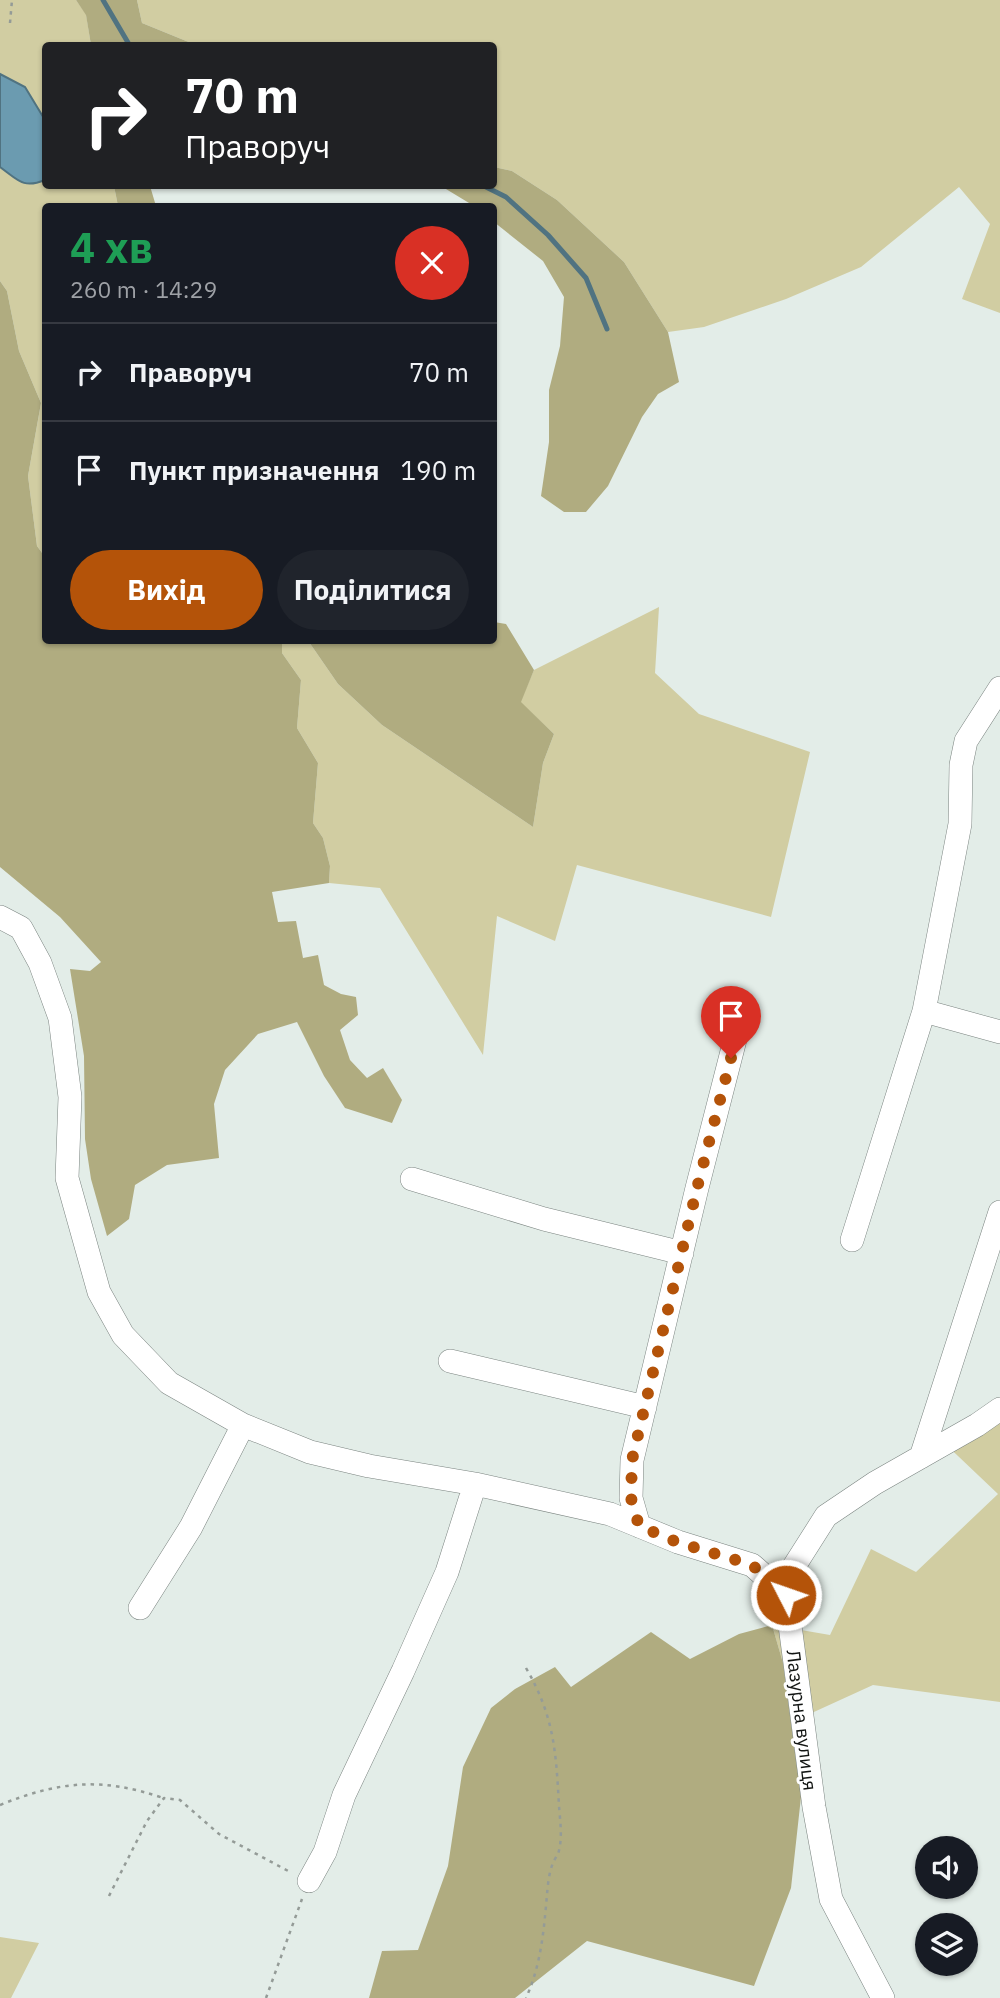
<!DOCTYPE html>
<html lang="uk">
<head>
<meta charset="utf-8">
<style>
  :root { --surface:#171b24; --page:#20242c; --text:#f1f3f6; --muted:#9ea1a6; --line:#363941; --accent:#b45309 }
  body { margin:0; font-family:"IBM Plex Sans",sans-serif; background:var(--page); color:var(--text); height:100vh; display:flex; flex-direction:column; font-size:26px; white-space:nowrap }
  * { box-sizing:border-box; margin:0 }
  p { font-size:23px; color:var(--muted) }
  .icon { flex:none; width:38px; height:38px; fill:none; stroke:currentColor; stroke-width:2; stroke-linecap:round; stroke-linejoin:round }
  .map { position:relative; flex:1; overflow:hidden }
  .details { position:absolute; left:42px; top:203px; width:455px; height:441px; display:flex; flex-direction:column; background:var(--surface); border-radius:7px; box-shadow:0 2px 5px #0004 }
  .details>* { flex:none }
  .guide { position:absolute; left:42px; top:42px; width:455px; height:147px; border-radius:7px; box-shadow:0 2px 5px #0004; background:#202124; color:#fff; overflow:hidden }
  .fabs { position:absolute; left:915px; top:1836px; display:grid; gap:14px }
  .fabs a { display:grid; place-items:center; width:63px; height:63px; border-radius:50%; background:var(--surface); box-shadow:0 2px 5px #0004; font-size:35px }
  .pin { position:absolute; display:grid; place-items:center; width:60px; height:60px; color:#fff; margin:-72px -30px; border-radius:50% 50% 50% 0; rotate:-45deg; box-shadow:0 0 7px #0007 }
  .pin .icon { rotate:45deg }
  .me { position:absolute; width:77px; margin:-38px; rotate:311deg; stroke-linejoin:round; filter:drop-shadow(0 0 5px #0008) }
  .turn { display:flex; align-items:center; gap:24px; height:147px; padding:0 28px; font-size:32px }
  .turn .icon { width:91px; height:91px; stroke-width:2.5 }
  .turn b { display:block; font-size:49px; line-height:60px }
  .round { display:grid; place-items:center; flex:none; width:74px; height:74px; border-radius:37px; background:var(--page) }
  .headline { display:flex; align-items:center; justify-content:space-between; height:119px; padding:0 28px }
  h1 { font-size:42px; font-weight:700; line-height:52px; color:#1e9e55 }
  .button { display:flex; gap:14px; margin-top:auto; padding:14px 28px }
  .button a { flex:1; height:80px; border-radius:42px; background:var(--accent); color:#fff; font-size:28px; font-weight:700; line-height:80px; text-align:center }
  .button a+a { background:var(--page); color:var(--text) }
  ul { padding:0; list-style:none }
  li { display:flex; align-items:center; gap:21px; height:98px; padding:0 28px; border-top:2px solid var(--line) }
  li div { flex:1 }
  li b { display:block; font-size:26px }
  li em { font-style:normal }
  .map>svg:first-child { display:block }
</style>
</head>
<body>
<div class="map">
<svg width="1000" height="1998" viewBox="0 0 1000 1998">
  <rect width="100%" height="100%" fill="#e3ede8"/>
  <path fill="#d1cda2" d="M0,0h76l10,14 5,31 -45,1 -1,74 -20,-33 -25,-13z
    M137,0h863v313l-38,-14 28,-75 -31,-37 -98,80 -75,32 -82,28 -36,5 -44,-70 -67,-62 -45,-29 -18,-4v-121l-298,-1 -54,-22z
    M0,167c18,13 23,22 45,13l1,6h68l4,20h-72l-1,351 -8,-11 -9,-70 13,-73 -22,-52 -12,-60 -7,-10z
    M659,607l-4,66 44,41 111,38 -39,165 -194,-52 -22,76 -58,-25 -14,139 -103,-167 -51,-5 1,-17 -7,-28 -10,-15 5,-60 -21,-35 4,-48 -19,-27v-12l27,1 29,42 44,41 151,102 10,-64 11,-29 -34,-32 14,-32z
    M1000,1397v305l-127,-17 -81,37 -9,-59 -11,-38 58,10 41,-86 45,23 82,-78 -60,-57z
    M0,1937l39,6 -28,55h-11z"/>
  <path fill="#b0ac80" d="M76,0h61l5,23 54,22h-105l-5,-30z
    M494,167l18,4 45,29 67,62 44,70 11,50 -21,12 -16,23 -34,69 -22,26h-22l-23,-16 8,-54v-52l11,-44 4,-49 -21,-36 -49,-39v-16h-20l-33,-20h53z
    M114,186h36l6,20h-38z
    M0,281l7,10 12,60 22,52 -13,73 9,70 8,11 1,83 236,1v12l19,27 -4,48 21,35 -5,60 10,15 7,28 -1,17 -57,9 6,30 18,-1 7,37 15,-3 6,30 17,9 15,3 2,18 -18,15 10,30 17,18 16,-10 19,32 -10,23 -47,-15 -21,-32 -27,-54 -39,12 -33,36 -11,34 5,54 -52,7 -32,20 -6,34 -22,17 -16,-57 -6,-40 -1,-83 -14,-87 20,2 11,-9 -41,-45 -60,-50z
    M494,622l12,2 28,46 -13,32 33,32 -11,29 -10,64 -151,-102 -44,-41 -29,-42 -6,-1 191,-1z
    M772,1625l11,38 18,134 -10,91 -37,98 -167,-45 -72,57h-146l13,-47 36,-1 30,-84 15,-99 28,-59 24,-19 40,-22 16,20 80,-55 39,27 49,-25z"/>
  <path fill="#6b9bb0" stroke="#507381" stroke-width="2" d="M0,74l25,13 20,33v60c-22,9 -27,0 -45,-13z"/>
  <g fill="none" stroke-linecap="round" stroke-linejoin="round">
    <path stroke="#507381" stroke-width="5" d="M103,0l27,46
      M484,186l22,11 42,38 38,43 21,51"/>
    <defs>
      <path id="minor" d="M0,917l21,11 19,35 20,55 10,79 -3,81 32,114 24,43 46,48 74,42 67,27 59,14 106,18 135,30 68,28 74,23 34,30
        M924,1011l76,21
        M412,1179l132,40 138,34
        M852,1240l72,-229 36,-187 1,-59 5,-24 34,-53
        M450,1361l195,46
        M921,1457l79,-245
        M639,1526l-8,-28 1,-38 65,-272 40,-156
        M140,1608l51,-81 52,-102
        M309,1881l16,-29 19,-57 59,-124 44,-99 28,-88
        M883,1998l-52,-99 -17,-92 -28,-212 7,-27 33,-52 49,-33 102,-58 23,-16"/>
    </defs>
    <use href="#minor" stroke="#7b8480" stroke-width="24"/>
    <path stroke="#949b97" stroke-width="2.5" stroke-dasharray="3.5 5" stroke-linecap="butt" d="M10,23l2,-23
      M526,1668c28,48 30,83 33,138 1,14 4,33 -1,48 0,0 -5,8 -5,9 -4,9 -5,21 -6,31 -3,36 -6,71 -21,104
      M0,1805c59,-24 102,-28 163,-7
      M109,1896l38,-75 17,-23 16,2 39,34 73,39
      M266,1998l36,-99"/>
    <use href="#minor" stroke="#fff" stroke-width="23"/>
  </g>
  <g fill="none" stroke-linecap="round" stroke-linejoin="round">
    <path stroke="#b45309" stroke-width="12" stroke-dasharray="0 21.6" d="M731,1058l-34,130 -65,272 -1,38 8,28 38,16 75,23 34,30"/>
  </g>
  <g text-anchor="middle" dominant-baseline="central" stroke-width="6" stroke-linejoin="round" paint-order="stroke">
    <g font-size="19" fill="#121513" stroke="#fff">
      <text transform="translate(802 1720) rotate(83)">Лазурна вулиця</text>
    </g>
  </g>
</svg>
<div class="fabs">
<a><svg class="icon" aria-label="sound" viewBox="0 0 24 24"><path d="M4 9h4l5-4v14l-5-4H4zM17 9q2 3 0 6"/></svg></a>
<a><svg class="icon" aria-label="layers" viewBox="0 0 24 24"><path d="M12 4l9 5-9 5-9-5zM3 14l9 5 9-5"/></svg></a>
</div>
<div class="pin" style="left:731px;top:1058px;background:#d93025"><svg class="icon" aria-label="arrive" viewBox="0 0 24 24"><path d="M6 21V4h12l-3 4 3 4H6"/></svg></div>
<svg class="me" style="left:786px;top:1595px" viewBox="-20 -20 40 40"><circle r="17" fill="#b45309" stroke="#fff" stroke-width="3"/><path d="M0-11L8 9 0 5-8 9z" fill="#fff"/></svg>
<div class="guide">
<div class="turn"><svg class="icon" aria-label="right" viewBox="0 0 24 24"><path d="M7 20v-9h11M14 6l5 5-5 5"/></svg><div><b>70 m</b>Праворуч</div></div>
</div>
<section class="details">
<div class="headline"><div><h1>4 хв</h1><p>260 m · 14:29</p></div><a class="round" style="background:#d93025;color:#fff"><svg class="icon" aria-label="close" viewBox="0 0 24 24"><path d="M6 6l12 12M18 6L6 18"/></svg></a></div>
<ul>
<li><svg class="icon" aria-label="right" viewBox="0 0 24 24"><path d="M7 20v-9h11M14 6l5 5-5 5"/></svg><div><b>Праворуч</b></div><em>70 m</em></li>
<li><svg class="icon" aria-label="arrive" viewBox="0 0 24 24"><path d="M6 21V4h12l-3 4 3 4H6"/></svg><div><b>Пункт призначення</b></div><em>190 m</em></li>
</ul>
<div class="button"><a>Вихід</a><a>Поділитися</a></div>
</section>
</div>
</body>
</html>
